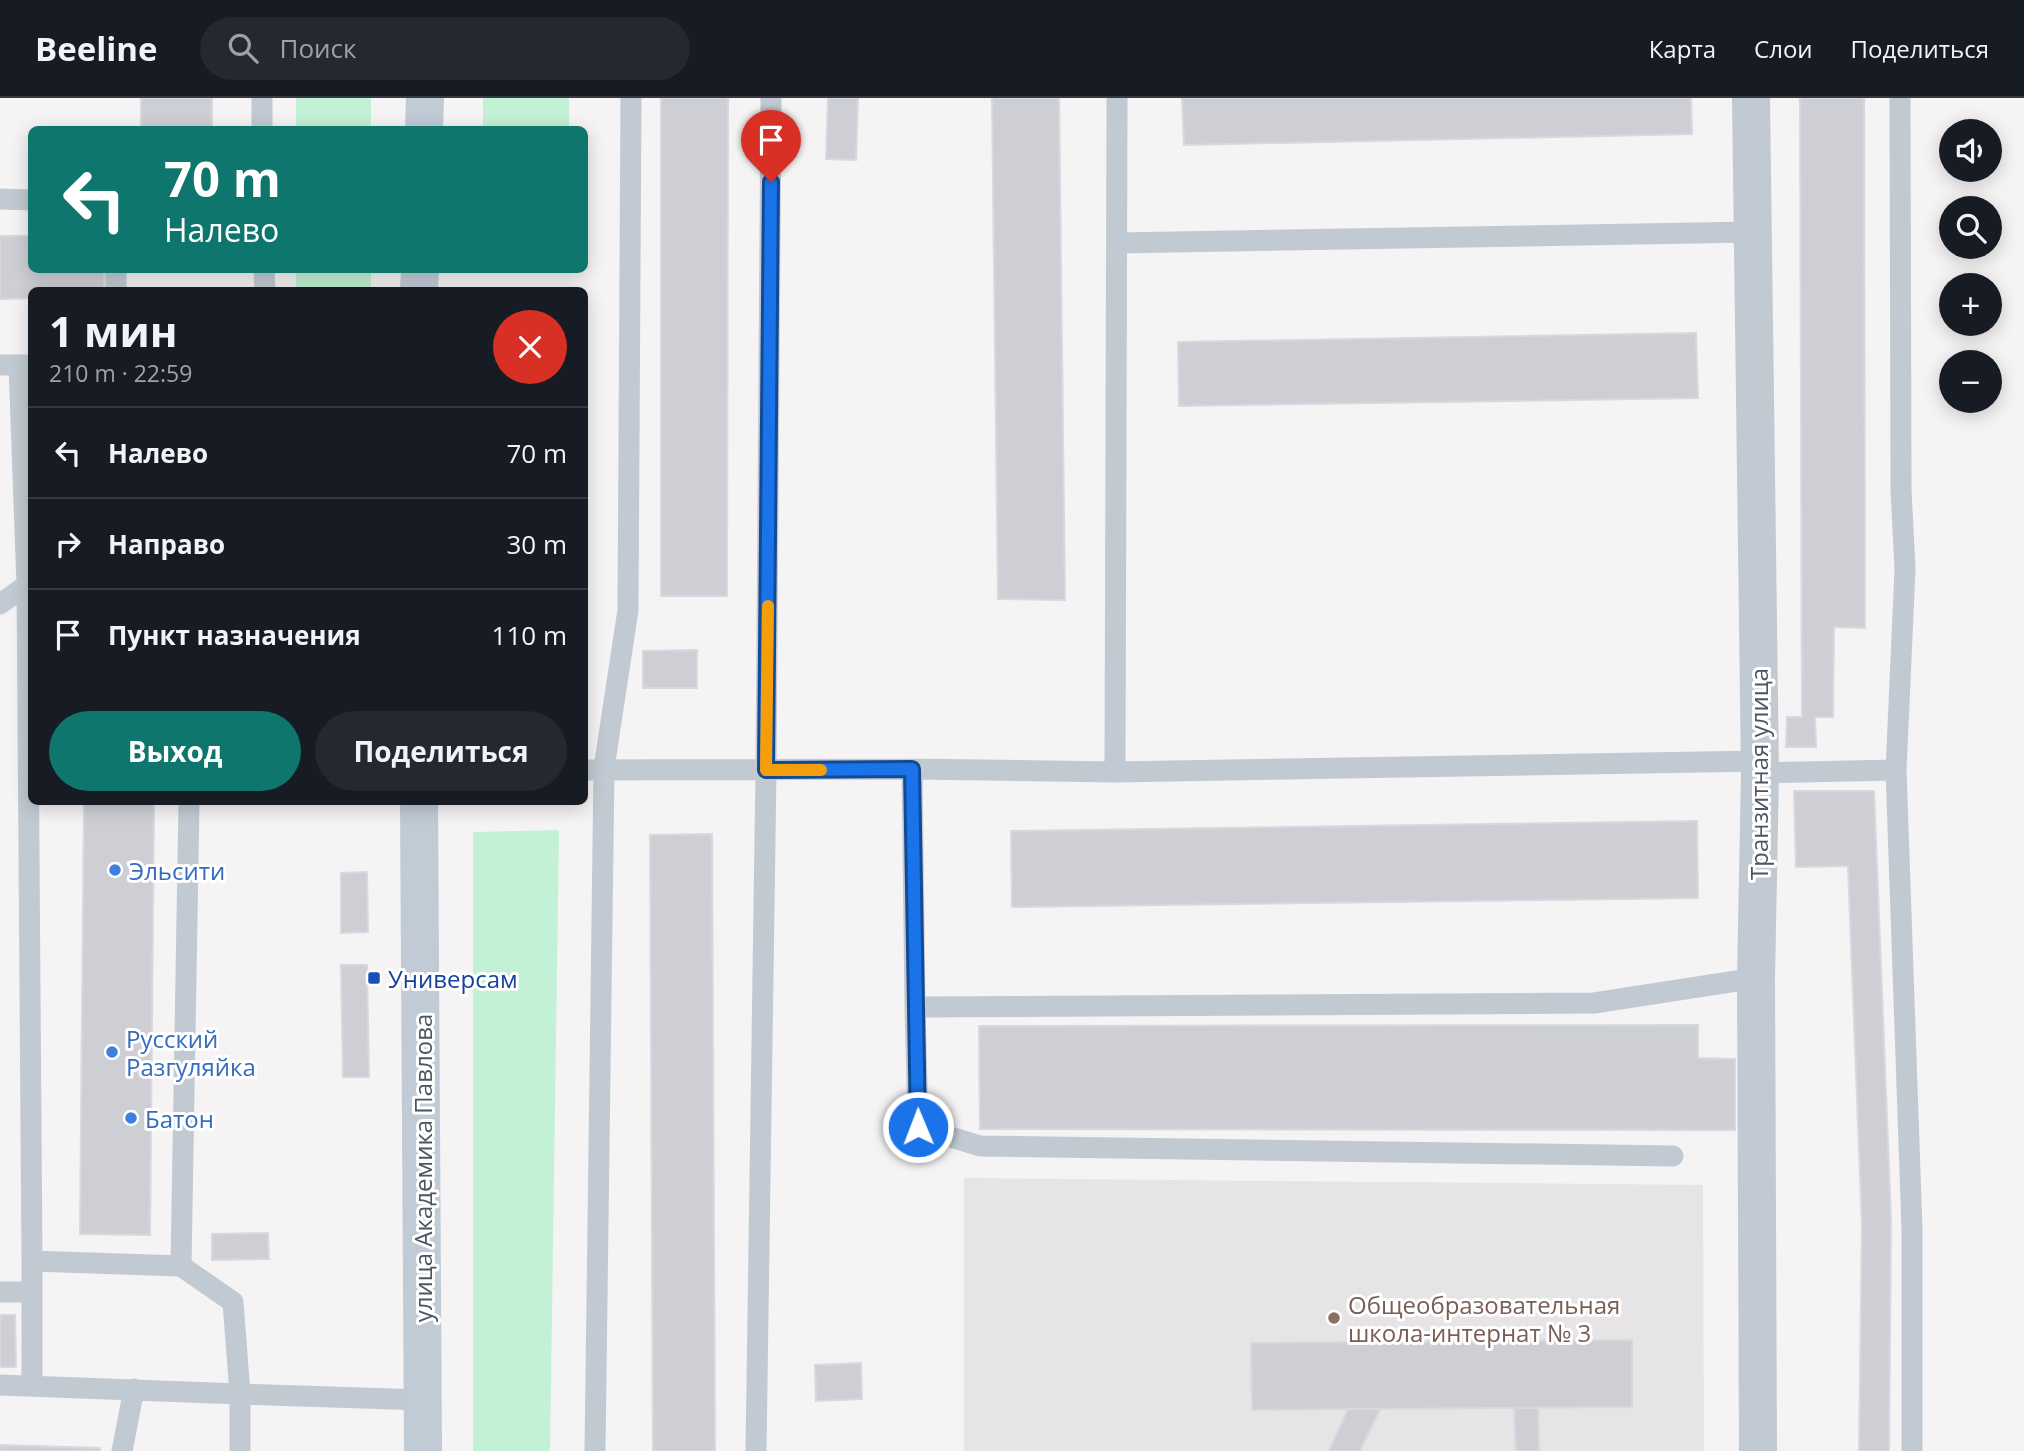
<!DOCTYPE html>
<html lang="ru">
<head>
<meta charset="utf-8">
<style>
  :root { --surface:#171b24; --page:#242831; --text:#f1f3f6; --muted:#9ea1a6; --line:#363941; --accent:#0f766e }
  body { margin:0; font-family:"Open Sans",sans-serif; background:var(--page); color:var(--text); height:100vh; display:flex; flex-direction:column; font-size:26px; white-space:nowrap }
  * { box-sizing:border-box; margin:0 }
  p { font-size:23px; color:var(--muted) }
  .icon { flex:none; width:38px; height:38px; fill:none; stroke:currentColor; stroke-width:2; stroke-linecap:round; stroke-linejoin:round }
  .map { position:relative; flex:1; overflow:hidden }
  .details { position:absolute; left:28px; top:189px; width:560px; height:518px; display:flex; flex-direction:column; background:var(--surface); border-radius:10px; box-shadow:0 4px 18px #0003 }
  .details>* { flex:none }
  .banner { position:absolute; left:28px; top:28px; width:560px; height:147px; border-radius:10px; box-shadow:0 4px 18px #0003; background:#0f766e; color:#fff; overflow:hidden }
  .fabs { position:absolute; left:1939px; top:21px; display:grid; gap:14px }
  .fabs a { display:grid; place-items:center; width:63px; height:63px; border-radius:50%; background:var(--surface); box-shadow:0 4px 18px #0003; font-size:35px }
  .pin { position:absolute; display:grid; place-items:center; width:60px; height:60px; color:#fff; margin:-72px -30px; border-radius:50% 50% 50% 0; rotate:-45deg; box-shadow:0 0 7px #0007 }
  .pin .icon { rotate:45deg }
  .me { position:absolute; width:77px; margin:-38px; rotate:359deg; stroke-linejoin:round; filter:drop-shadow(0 0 5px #0008) }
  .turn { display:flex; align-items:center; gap:24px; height:147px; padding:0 21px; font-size:32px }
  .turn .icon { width:91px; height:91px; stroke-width:2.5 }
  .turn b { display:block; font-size:49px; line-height:60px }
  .round { display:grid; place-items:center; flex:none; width:74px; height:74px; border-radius:37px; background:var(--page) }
  .summary { display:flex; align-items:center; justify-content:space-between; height:119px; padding:0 21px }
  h1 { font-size:42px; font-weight:700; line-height:52px }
  .primary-button { display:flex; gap:14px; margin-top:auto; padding:14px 21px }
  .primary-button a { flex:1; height:80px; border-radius:42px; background:var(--accent); color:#fff; font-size:28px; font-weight:700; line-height:80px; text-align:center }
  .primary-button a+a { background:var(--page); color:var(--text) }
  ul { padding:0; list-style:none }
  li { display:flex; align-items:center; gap:21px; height:91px; padding:0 21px; border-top:2px solid var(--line) }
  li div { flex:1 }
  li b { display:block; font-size:26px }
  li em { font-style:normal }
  header { display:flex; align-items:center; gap:42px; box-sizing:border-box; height:98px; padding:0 35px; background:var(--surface); border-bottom:2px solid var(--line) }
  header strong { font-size:33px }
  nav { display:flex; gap:38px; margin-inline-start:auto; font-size:24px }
  .search { width:490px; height:63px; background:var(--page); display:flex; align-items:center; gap:18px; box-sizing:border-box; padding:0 24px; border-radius:38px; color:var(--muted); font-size:26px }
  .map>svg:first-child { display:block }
</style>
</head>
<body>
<header>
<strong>Beeline</strong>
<div class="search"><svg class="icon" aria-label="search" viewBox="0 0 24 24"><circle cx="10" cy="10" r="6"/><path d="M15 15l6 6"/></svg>Поиск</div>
<nav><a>Карта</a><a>Слои</a><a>Поделиться</a></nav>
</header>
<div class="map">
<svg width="2024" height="1353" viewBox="0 0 2024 1353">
  <rect width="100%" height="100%" fill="#f5f3f3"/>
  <path fill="#e6e4e5" d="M964,1080l739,7 1,266h-740z"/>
  <path fill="#c3f1d5" d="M296,0h75v31h-75z
    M483,0h86v31h-86z
    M296,172h75v20h-75z
    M559,732l-9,621h-77v-619z"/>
  <path fill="#cdcfd5" stroke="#d7d9de" stroke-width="2" d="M141,0h71v32h-71z
    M661,0h67l-1,498h-66z
    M828,0h30l-2,62 -30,-1z
    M992,0h67l6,502 -67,-1z
    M1182,0h509l1,36 -508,11z
    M1800,0h64l1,530 -31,-1 -1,90h-18l1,30h-30l1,-30h15z
    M0,138h32v34h72v20h-72v8l-32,1z
    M1696,235l2,65 -519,8 -1,-64z
    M697,552v38h-54v-37z
    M1794,693h80l17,428 -2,232h-30l3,-225 -14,-360 -52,1z
    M84,704h70l-4,433 -70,-1z
    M1697,723l1,77 -686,9 -1,-76z
    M712,736l3,617h-62l-3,-616z
    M367,774l1,60 -27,1v-60z
    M341,867h26l2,112h-26z
    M1698,927v33l37,1v71l-755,-1 -1,-103z
    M268,1135l1,26 -57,1v-26z
    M0,1217h15l1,52h-16z
    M1632,1242v67l-380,3 -1,-67z
    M861,1265l1,36 -46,2 -1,-36z
    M1514,1310h24l1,43h-23z
    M1348,1311h32l-20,42h-31z
    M0,1347l100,3v3h-100z"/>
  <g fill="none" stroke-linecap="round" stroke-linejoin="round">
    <path stroke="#c1cad2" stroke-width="21" d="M262,0v32
      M0,101l32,1
      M1117,145l634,-11
      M264,172l1,20
      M116,192v-20
      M0,267h32
      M19,267l8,220 5,676 149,5 52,36 7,92 183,6
      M0,506l27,-19
      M912,671l3,238 679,-4 162,-25
      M584,672l328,-1 203,3 645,-11
      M1896,672l16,459v222
      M1115,674l2,-674
      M1760,675l136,-3 9,-200 -4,-81 -1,-391
      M915,909l3,120 62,19 693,10
      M32,1163v124
      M181,1168l8,-464
      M0,1194h32
      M0,1287l240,9v57
      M122,1353l12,-62
      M595,1353l9,-683 24,-158 3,-512
      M756,1353l10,-681 5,-672"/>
    <path stroke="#c1cad2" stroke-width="38" d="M1751,0l9,675 -4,205 2,473"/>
    <path stroke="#c1cbd6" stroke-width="38" d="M424,32l1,-32
      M419,192l1,-20
      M419,704l4,649"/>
  </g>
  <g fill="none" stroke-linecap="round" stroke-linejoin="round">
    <defs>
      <path id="route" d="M771,84l-5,588 146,-1 6,358"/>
    </defs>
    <use href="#route" stroke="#114b97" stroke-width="18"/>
    <use href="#route" stroke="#1a73e8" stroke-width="12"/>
    <path stroke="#f59e0b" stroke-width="12" d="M768,508l-2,164h55"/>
  </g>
  <g fill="#3f7fe0" stroke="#fff" stroke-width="2.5">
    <circle cx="115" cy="772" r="7"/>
    <circle cx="112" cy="954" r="7"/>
    <circle cx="131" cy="1020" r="7"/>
  </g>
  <rect fill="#1a4fb4" stroke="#fff" stroke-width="2.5" x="367" y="873" width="14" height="14" rx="3.5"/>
  <circle fill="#8d6e63" stroke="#fff" stroke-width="2.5" cx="1334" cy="1220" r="7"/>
  <g text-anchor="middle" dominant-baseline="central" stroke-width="6" stroke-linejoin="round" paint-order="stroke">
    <g font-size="24" fill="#4a5661" stroke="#fff">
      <text transform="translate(1758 676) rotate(-90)">Транзитная улица</text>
      <text transform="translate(422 1070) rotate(-90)">улица Академика Павлова</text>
    </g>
    <g font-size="24" fill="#366cbe" stroke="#fff" text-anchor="start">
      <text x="129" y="772">Эльсити</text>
      <text x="126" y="940">Русский<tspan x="126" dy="28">Разгуляйка</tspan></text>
      <text x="145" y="1020">Батон</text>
    </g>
    <g font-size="24" fill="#164399" stroke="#fff" text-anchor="start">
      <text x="388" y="880">Универсам</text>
    </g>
    <g font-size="24" fill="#785e54" stroke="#fff" text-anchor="start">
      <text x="1348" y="1206">Общеобразовательная<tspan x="1348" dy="28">школа-интернат № 3</tspan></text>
    </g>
  </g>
</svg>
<div class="fabs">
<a><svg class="icon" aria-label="sound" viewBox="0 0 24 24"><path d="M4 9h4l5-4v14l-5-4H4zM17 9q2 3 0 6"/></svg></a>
<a><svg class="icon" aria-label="search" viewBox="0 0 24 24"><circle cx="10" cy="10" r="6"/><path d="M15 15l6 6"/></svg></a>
<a>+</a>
<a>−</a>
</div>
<div class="pin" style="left:771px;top:84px;background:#d93025"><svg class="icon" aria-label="arrive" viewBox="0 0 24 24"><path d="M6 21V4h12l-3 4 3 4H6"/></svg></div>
<svg class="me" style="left:918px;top:1029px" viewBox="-20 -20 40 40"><circle r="17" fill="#1a73e8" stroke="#fff" stroke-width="3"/><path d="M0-11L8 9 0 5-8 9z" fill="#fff"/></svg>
<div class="banner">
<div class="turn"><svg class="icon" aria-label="left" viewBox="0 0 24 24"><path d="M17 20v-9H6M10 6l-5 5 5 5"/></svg><div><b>70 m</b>Налево</div></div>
</div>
<section class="details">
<div class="summary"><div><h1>1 мин</h1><p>210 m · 22:59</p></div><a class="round" style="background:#d93025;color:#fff"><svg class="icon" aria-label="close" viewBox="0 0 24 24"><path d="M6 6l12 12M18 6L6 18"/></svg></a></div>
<ul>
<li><svg class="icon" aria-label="left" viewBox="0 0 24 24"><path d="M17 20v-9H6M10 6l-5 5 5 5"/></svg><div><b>Налево</b></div><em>70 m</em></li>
<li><svg class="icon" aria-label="right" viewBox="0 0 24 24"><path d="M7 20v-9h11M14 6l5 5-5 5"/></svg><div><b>Направо</b></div><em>30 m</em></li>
<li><svg class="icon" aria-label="arrive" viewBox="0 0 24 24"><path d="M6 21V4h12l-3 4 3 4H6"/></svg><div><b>Пункт назначения</b></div><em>110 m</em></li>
</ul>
<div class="primary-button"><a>Выход</a><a>Поделиться</a></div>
</section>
</div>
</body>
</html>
